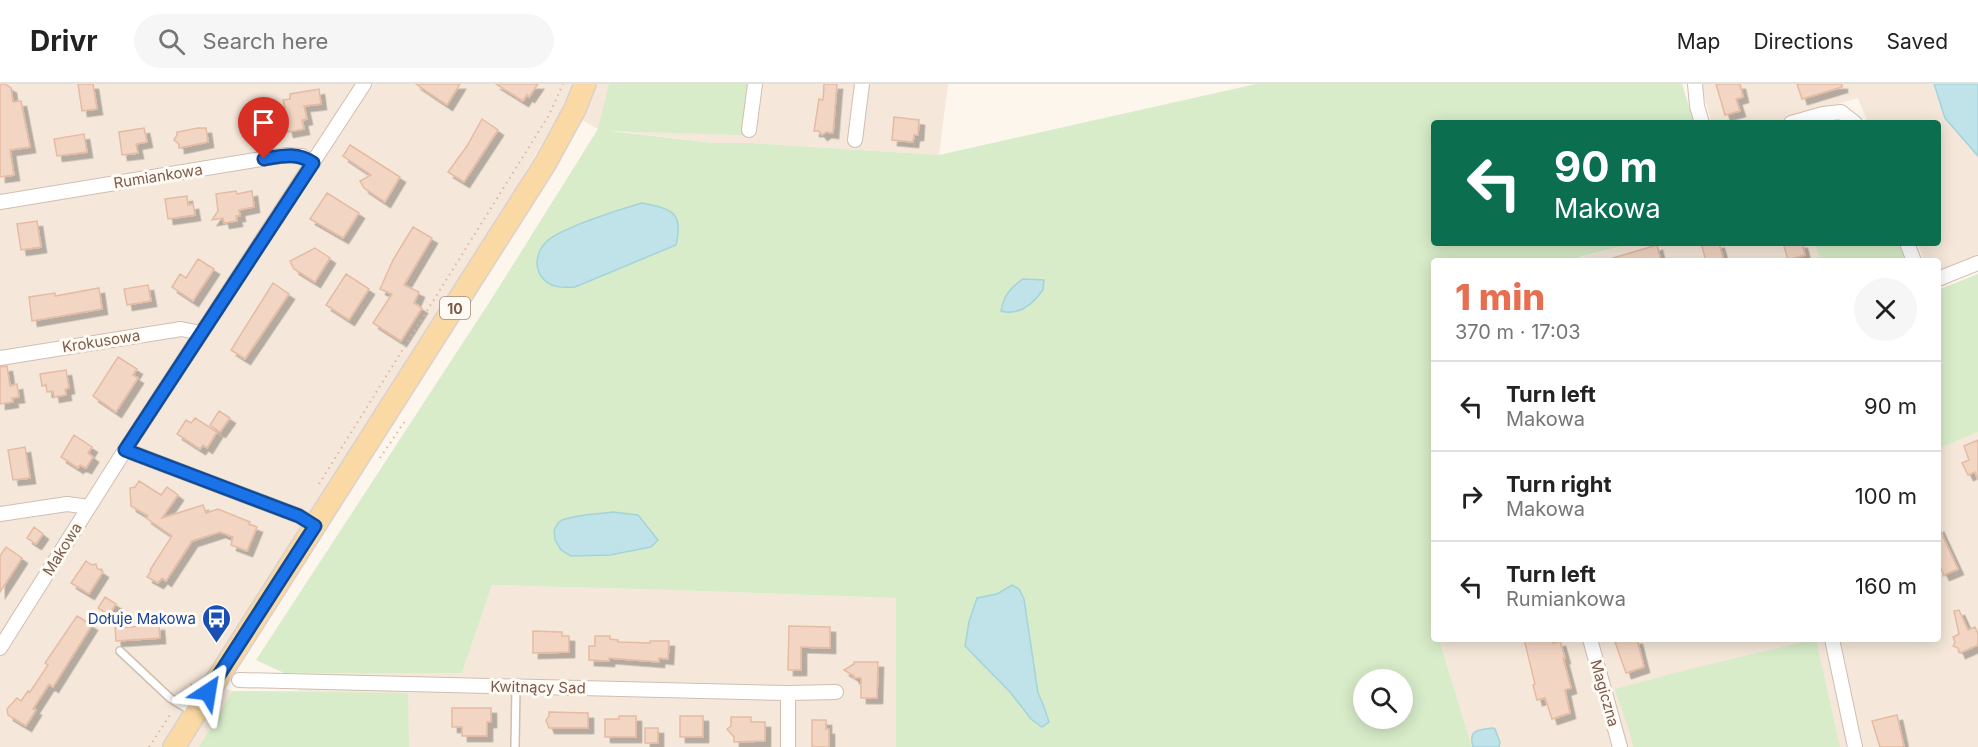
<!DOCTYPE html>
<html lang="en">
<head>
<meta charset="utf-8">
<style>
  :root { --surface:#fff; --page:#f6f6f6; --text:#222; --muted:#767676; --line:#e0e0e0; --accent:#e76f51 }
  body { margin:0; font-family:Inter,sans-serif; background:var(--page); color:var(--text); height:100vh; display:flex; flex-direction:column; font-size:22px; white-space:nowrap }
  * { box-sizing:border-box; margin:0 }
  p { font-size:20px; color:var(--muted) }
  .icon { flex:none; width:33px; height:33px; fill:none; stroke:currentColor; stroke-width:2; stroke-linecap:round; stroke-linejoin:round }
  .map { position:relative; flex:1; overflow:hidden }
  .side { position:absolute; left:1431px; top:174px; width:510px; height:384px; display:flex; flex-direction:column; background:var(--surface); border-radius:6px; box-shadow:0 3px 15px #0003 }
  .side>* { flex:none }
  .hud { position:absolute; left:1431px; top:36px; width:510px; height:126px; border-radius:6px; box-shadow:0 3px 15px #0003; background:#0b6e4f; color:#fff; overflow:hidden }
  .controls { position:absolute; left:1353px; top:585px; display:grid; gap:12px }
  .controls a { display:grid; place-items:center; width:60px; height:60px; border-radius:50%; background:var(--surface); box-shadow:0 3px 15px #0003; font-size:30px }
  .pin { position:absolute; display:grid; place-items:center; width:51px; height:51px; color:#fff; margin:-62px -26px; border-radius:50% 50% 50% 0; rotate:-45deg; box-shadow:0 0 6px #0007 }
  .pin .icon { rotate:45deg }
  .me { position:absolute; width:66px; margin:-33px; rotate:33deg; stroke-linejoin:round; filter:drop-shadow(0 0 4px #0008) }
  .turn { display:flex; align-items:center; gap:21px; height:126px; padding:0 24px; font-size:27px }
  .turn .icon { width:78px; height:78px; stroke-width:2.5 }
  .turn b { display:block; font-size:42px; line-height:51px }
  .round { display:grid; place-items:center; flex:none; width:63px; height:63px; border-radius:32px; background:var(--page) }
  .summary { display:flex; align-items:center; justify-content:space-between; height:102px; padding:0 24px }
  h1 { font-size:36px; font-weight:800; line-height:45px; color:var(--accent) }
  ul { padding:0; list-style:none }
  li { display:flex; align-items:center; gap:18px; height:90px; padding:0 24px; border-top:2px solid var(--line) }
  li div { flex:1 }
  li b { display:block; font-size:22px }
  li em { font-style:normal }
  header { display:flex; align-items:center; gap:36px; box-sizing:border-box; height:84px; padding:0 30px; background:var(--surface); border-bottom:2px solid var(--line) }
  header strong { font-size:28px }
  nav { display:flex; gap:33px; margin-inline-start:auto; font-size:21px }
  .search { width:420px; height:54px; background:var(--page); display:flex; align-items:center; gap:15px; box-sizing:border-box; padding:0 21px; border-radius:33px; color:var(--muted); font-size:22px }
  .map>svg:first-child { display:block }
</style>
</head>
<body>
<header>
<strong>Drivr</strong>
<div class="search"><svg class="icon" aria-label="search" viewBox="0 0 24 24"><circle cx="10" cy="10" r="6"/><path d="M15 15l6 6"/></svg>Search here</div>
<nav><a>Map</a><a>Directions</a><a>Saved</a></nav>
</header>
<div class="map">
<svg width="1978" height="663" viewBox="0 0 1978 663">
  <defs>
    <filter id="shadow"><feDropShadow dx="5.5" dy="5.5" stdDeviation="0" flood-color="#0004"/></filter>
  </defs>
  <rect width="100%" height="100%" fill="#fdf6ec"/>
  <path fill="#f5e8da" d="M0,0h948l-9,71 -187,-12h-38l-116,-14 -36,-20 -95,163 -257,413 23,6h65l3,-18h161l30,-88 181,5 223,8v149h-896z
    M1700,0h233l3,10 32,52 10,10v99l-40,15v-9h-13l-8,-18h21v-120h-70l-10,-25 -85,25h-61z
    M1634,159h180l7,18h-241l-1,-3z
    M1978,348v315h-506l-33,-108h499v-190z"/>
  <path fill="#d8ecc9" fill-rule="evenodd" d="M609,0h138l-5,51 -132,-4 104,12h38l187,12 317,-71h426l12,39h-260v120h200l-54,14v4h-146v378h5l33,108h-576v-149l-223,-8 -181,-5 -30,88h-178l-28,-13 238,-365 104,-166zM1364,596h38v38h-38z
    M1814,159h84l8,18h-85z
    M1978,190v158l-40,17v-159z
    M1816,555l24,108h-207l-2,-10 -16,-48 75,-20z
    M233,607l175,2 1,54h-210z"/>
  <path fill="#bfe3e8" stroke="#a5d3da" stroke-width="1.5" d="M1934,0h44v72l-33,-38z
    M642,119c30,6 42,9 34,42l-101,42c-13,1 -26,1 -34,-11 -7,-10 -4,-25 5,-34 14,-14 75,-33 96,-39z
    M1023,195l21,1 -1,10c-10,14 -24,26 -42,21 3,-16 9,-23 22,-32z
    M613,428l25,3 20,25 -7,7 -41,8 -39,1 -10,-6 -6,-10 -1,-10c2,-3 3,-6 5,-8 8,-7 43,-8 54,-10z
    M1012,501l7,4 5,10 14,94 5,11 6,18 -7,5 -11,-8 -21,-27 -45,-46 4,-24 8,-24 20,-4z
    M1493,644l2,1 5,13 -1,5h-26c-5,-18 5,-17 20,-19z"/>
  <path fill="#f3d5c3" stroke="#e6bba3" stroke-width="1.5" filter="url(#shadow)" d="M0,0h5l6,4 2,14 8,-1 9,46 -20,3 4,25 -14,2z
    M78,0h15l4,25 -15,2z
    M416,0h44l-13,21z
    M496,0h42l-9,13 -2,-2 -4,6z
    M824,0h13l-4,49 -7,-1 -4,3 -3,-4h-5l5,-32 4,1z
    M1716,0h24l3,13 -7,2 4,12 -15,4z
    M1797,0h45v3l-40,12z
    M319,5l2,15 -17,2 3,13 -5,1 2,9 -16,3 -6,-23 3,-1 -2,-8 7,-1v-5z
    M894,33l25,3 -1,15h-4l-1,7 -21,-2z
    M482,35l16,11 -34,52 -16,-10 19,-26z
    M144,44l3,14 -11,2 2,9 -16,2 -3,-23z
    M198,44h8l2,14 -29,6v-4l-5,-4 3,-5v-3z
    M84,50l3,18 -30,4 -3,-17z
    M350,61l50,32 -15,25 -21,-14 -4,-7 11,-6 -28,-19z
    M236,107l1,3 15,-3 2,16 -15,3 1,6h-4l1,5 -13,2 -1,-5 -11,2 6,-9 -2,-17z
    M327,109l32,20 -16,25 -33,-19z
    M187,112l1,9 5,-1 2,11 -27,4 -3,-20z
    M37,137l4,26 -20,3 -4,-26z
    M413,143l19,11 -28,47 15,7 -5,11 8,5 -21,33 -28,-18 19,-29 -12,-5 13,-29z
    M1701,159h18l5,18h-18z
    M1783,159h19l3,12 -17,5z
    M1657,161l4,16h-47l-1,-3z
    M315,164l15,10 -15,24 -21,-13 -4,-8z
    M198,175l16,10 -21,32 -21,-14 8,-13 6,4z
    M346,190l23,15 -20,31 -23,-15z
    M273,199l16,11 -44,65 -14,-9z
    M148,201l3,16 -24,4 -3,-16z
    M99,204l3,21 -70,12 -3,-24 26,-4v3z
    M118,273l19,12 -4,6 5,3 -22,34 -23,-16z
    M7,282l3,20 7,-2 2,13 -7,1 1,4 -13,2v-37z
    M66,286l3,18 -4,1 1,6 -12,2 -1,-6 -6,1 -1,-7 -4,1 -2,-12z
    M219,327l11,7 -10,14 -10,-7z
    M195,334l22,14 -10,16 -4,-3 -3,4 -23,-15 9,-14 5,3z
    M74,351l18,12 -4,6 5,4 -7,11 -6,-3 -2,3 -17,-11z
    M1978,356v40l-3,-8 -7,3 -6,-12 7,-3 -5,-14z
    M25,363l5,31 -17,2 -5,-30z
    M139,397l22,14 6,-8 11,8 -16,23 41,-13 3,8 12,-4 32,13 -1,2 8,3 -10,24 -16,-6 2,-8 -13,-5 -28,9 -26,40 -4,-3 -4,5 -11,-6 4,-6 -1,-1 22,-34 -26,-18 2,-2 -17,-10 -1,-18 5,-1z
    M1938,442l20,43 -14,6 -3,-6 -3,1z
    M34,443l9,7 -7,10 -9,-6z
    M6,463l16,11 -22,34v-36z
    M86,477l6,4 4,-1 1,4 6,4 -14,22 -18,-11z
    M105,513l11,7 -7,11 -11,-7z
    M1959,526l9,20 7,-3 3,7v11l-18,8 -2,-5 -5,-2 2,-4 -2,-5 6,-3 -5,-23z
    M77,532l15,9 -39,62 -4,-3 -16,25 3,1 -10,16 -18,-11 -1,-6 10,-11 4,3 7,-10 2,1 18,-27 -3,-2z
    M159,541l1,13 -44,3 -1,-13z
    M789,542l41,1v21l-29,-1v23h-13z
    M533,547l29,1v4h7v16l-36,1z
    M595,552h15v3l8,1v2l32,1v-2h19l-1,18 -9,-1v4l-50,-4v3l-20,-1v-14h6z
    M1524,555h28l1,4 7,-2 5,17h-2l8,30 -6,2 5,23 -18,6 -7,-21 -8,2 -4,-15 2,-1z
    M1614,555h23l7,28 -18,6z
    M854,578h24l-1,36h-16v-20h-7v-2l-10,-6 10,-6z
    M452,624h39v14h-4v14h-25v-9h-10z
    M549,628l39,1v15h-39l-3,-8 3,-4z
    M1897,631l7,32h-24l-8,-26z
    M619,632h17v21h-31v-18h14z
    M680,632h23v21h-23z
    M731,633h20v5h14v19l-31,1v-5l-7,-8 4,-3z
    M812,636h14v9h3v18h-17z
    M645,644h13v15h-13z"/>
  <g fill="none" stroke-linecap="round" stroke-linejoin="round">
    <defs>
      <path id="service" d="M120,567l50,47 23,14
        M515,663l1,-60"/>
      <path id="minor" d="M1695,0l2,22 5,17
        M1791,39l32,-9 18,-2 14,11
        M749,46l6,-46
        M855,56l7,-56
        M0,118l286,-47 16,1 11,7
        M1907,159l7,18
        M1938,195l40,-16
        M0,274l181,-29 20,4
        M125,366l239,-366
        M0,430l67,-10 22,3
        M1590,555l30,108
        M1832,555l23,108
        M0,564l125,-198 174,66 16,10
        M239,596l549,13 48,-1
        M788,609v54"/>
      <path id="primary" d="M174,663l371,-583 30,-55 10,-25"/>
    </defs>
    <use href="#service" stroke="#d1beb0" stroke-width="10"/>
    <use href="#minor" stroke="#d1beb0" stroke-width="16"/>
    <use href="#primary" stroke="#dad1cd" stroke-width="24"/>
    <path stroke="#d9b8a5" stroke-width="2" stroke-dasharray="1.5 4.5" stroke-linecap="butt" d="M380,374l25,-37
      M319,400l230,-369 14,-31
      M184,611l10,-15
      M149,663l23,-35"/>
    <use href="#service" stroke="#fff" stroke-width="7"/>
    <use href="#minor" stroke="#fff" stroke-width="14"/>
    <use href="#primary" stroke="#fbd9a5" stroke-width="21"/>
  </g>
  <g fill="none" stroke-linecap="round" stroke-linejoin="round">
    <defs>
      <path id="route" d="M208,608l107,-166 -16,-10 -174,-66 188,-287c-16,-11 -31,-7 -49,-4"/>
    </defs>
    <use href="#route" stroke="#114b97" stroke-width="15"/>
    <use href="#route" stroke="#1a73e8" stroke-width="10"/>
  </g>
  <defs>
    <symbol id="bus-pin" viewBox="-11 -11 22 30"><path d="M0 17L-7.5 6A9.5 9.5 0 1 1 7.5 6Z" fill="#1a4fb4" stroke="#fffaf3"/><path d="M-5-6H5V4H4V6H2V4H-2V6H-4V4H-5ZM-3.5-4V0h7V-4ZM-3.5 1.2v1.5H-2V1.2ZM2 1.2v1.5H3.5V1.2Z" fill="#fff"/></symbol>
  </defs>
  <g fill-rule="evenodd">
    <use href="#bus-pin" x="200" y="518" width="33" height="45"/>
  </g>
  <g text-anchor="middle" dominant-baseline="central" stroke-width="6" stroke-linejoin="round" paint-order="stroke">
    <rect fill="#fffaf3" stroke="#a28b7f" stroke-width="1.5" x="440" y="213" width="30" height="22" rx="4.5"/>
    <g font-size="14" font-weight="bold" fill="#7a5c4d">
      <text x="455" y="224">10</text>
    </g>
    <g font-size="15" fill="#7a5c4d" stroke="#fffaf3">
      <text transform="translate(158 92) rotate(-9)">Rumiankowa</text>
      <text transform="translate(101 257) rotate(-9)">Krokusowa</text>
      <text transform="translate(62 465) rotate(-58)">Makowa</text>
      <text transform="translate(538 603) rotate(1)">Kwitnący Sad</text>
      <text transform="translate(1605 609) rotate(74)">Magiczna</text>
    </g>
    <g font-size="15" fill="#164399" stroke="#fffaf3" text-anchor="end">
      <text x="196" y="534">Dołuje Makowa</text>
    </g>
  </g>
</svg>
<div class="controls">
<a><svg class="icon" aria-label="search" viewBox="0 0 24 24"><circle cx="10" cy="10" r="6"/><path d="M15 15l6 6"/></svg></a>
</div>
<div class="pin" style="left:264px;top:75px;background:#d93025"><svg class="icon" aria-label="arrive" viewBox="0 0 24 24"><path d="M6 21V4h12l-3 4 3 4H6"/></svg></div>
<svg class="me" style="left:208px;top:608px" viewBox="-20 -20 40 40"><path d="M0-17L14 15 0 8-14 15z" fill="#1a73e8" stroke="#fff" stroke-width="4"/></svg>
<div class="hud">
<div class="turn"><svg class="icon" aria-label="left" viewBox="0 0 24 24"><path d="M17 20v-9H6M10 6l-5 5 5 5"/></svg><div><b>90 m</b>Makowa</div></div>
</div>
<section class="side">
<div class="summary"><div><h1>1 min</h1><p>370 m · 17:03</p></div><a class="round"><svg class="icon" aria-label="close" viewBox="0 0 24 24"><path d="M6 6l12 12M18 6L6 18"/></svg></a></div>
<ul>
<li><svg class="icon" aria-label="left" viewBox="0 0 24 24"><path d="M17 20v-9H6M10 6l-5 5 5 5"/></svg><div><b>Turn left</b><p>Makowa</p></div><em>90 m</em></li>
<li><svg class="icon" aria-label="right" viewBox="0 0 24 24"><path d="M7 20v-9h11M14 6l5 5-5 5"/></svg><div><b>Turn right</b><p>Makowa</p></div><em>100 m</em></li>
<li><svg class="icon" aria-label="left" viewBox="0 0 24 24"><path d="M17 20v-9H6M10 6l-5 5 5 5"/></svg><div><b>Turn left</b><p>Rumiankowa</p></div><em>160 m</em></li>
</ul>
</section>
</div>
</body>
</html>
